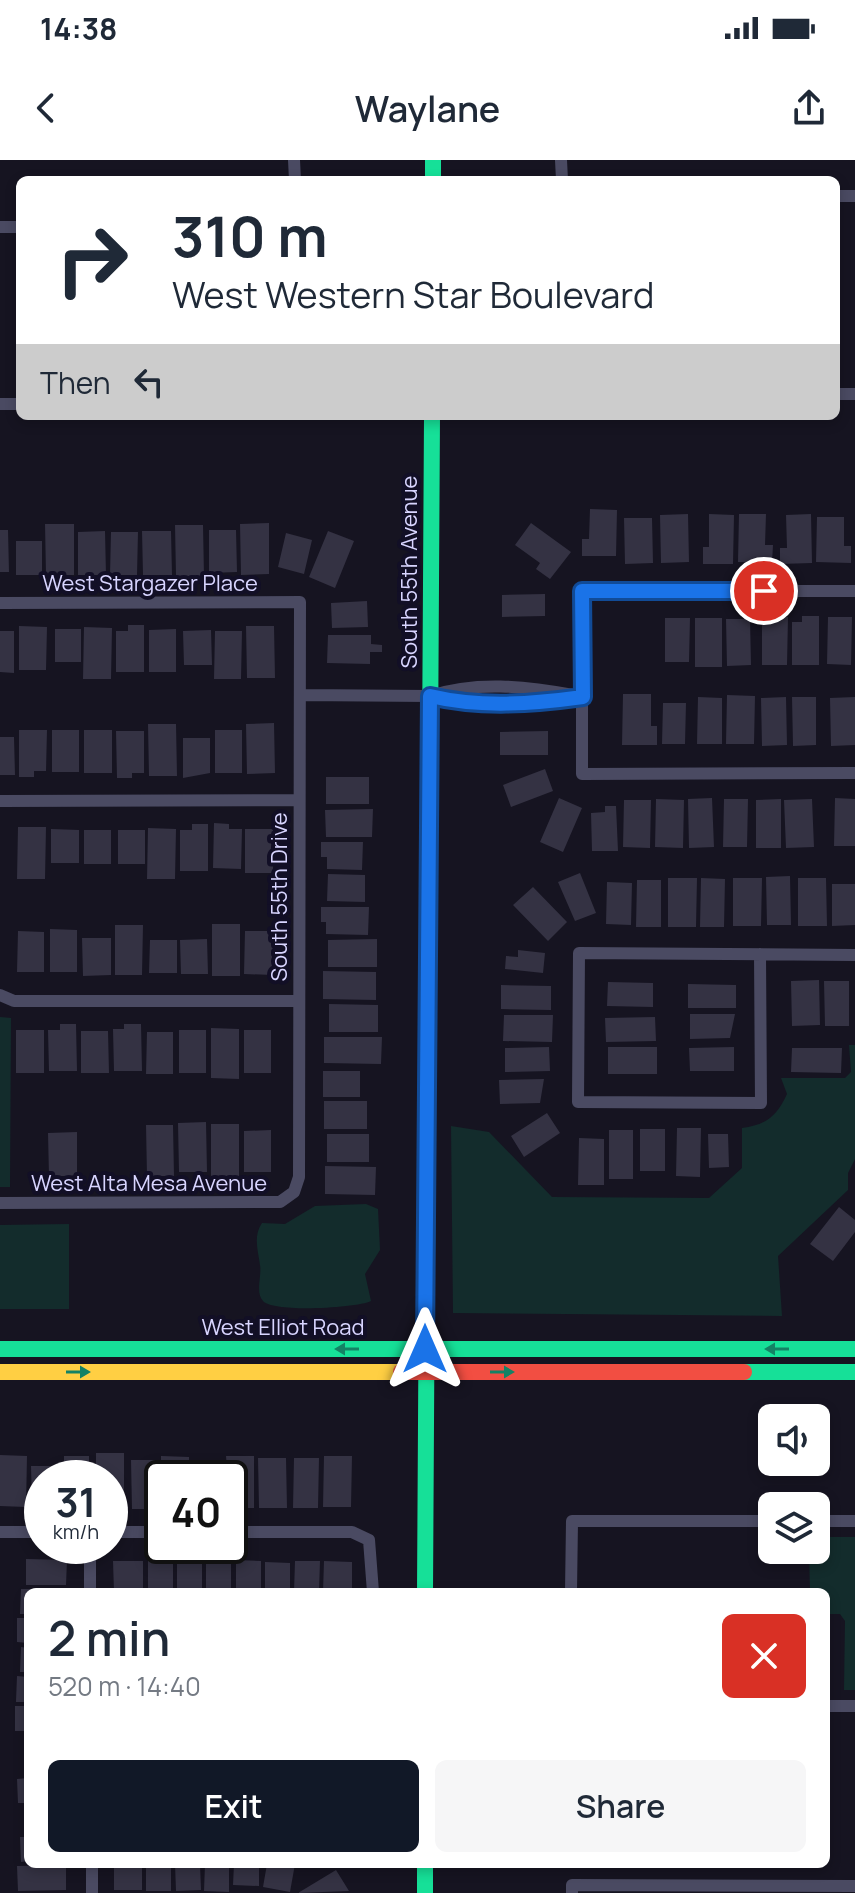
<!DOCTYPE html>
<html lang="en">
<head>
<meta charset="utf-8">
<style>
  :root { --surface:#fff; --page:#f6f6f7; --text:#1f2937; --muted:#747a83; --accent:#111827 }
  body { margin:0; font-family:Manrope,sans-serif; background:var(--page); color:var(--text); height:100vh; display:flex; flex-direction:column; font-size:30px; white-space:nowrap }
  * { box-sizing:border-box; margin:0 }
  p { font-size:26px; color:var(--muted) }
  .icon { flex:none; width:44px; height:44px; fill:none; stroke:currentColor; stroke-width:2; stroke-linecap:round; stroke-linejoin:round }
  .map { position:relative; flex:1; overflow:hidden }
  .drawer { position:absolute; left:24px; top:1428px; width:806px; height:280px; display:flex; flex-direction:column; background:var(--surface); border-radius:12px; box-shadow:0 4px 12px #0003 }
  .drawer>* { flex:none }
  .banner { position:absolute; left:16px; top:16px; width:824px; height:244px; border-radius:12px; box-shadow:0 4px 12px #0003; background:#fff; color:var(--text); overflow:hidden }
  .tools { position:absolute; left:758px; top:1244px; display:grid; gap:16px }
  .tools a { display:grid; place-items:center; width:72px; height:72px; border-radius:12px; background:var(--surface); box-shadow:0 4px 12px #0003; font-size:40px }
  .speed { position:absolute; left:24px; top:1300px; display:flex; gap:16px; font-size:40px; font-weight:700; text-align:center }
  .speed>* { display:grid; place-content:center; width:104px; height:104px; border-radius:50%; background:var(--surface); box-shadow:0 4px 12px #0003; line-height:1 }
  .speed small { font-size:20px; font-weight:400 }
  .speed .limit { border:4px solid #111; border-radius:12px; background:#fff; color:#111 }
  .pin { position:absolute; display:grid; place-items:center; width:68px; height:68px; color:#fff; margin:-34px; border:4px solid #fff; border-radius:50%; box-shadow:0 2px 8px #0007 }
  .me { position:absolute; width:88px; margin:-44px; rotate:0deg; stroke-linejoin:round; filter:drop-shadow(0 0 6px #0008) }
  .turn { display:flex; align-items:center; gap:28px; height:168px; padding:0 24px; font-size:36px }
  .turn .icon { width:104px; height:104px; stroke-width:2.5 }
  .turn b { display:block; font-size:56px; line-height:68px }
  .then { display:flex; align-items:center; height:76px; padding:0 24px; background:#0003; gap:16px; font-size:30px }
  .round { display:grid; place-items:center; flex:none; width:84px; height:84px; border-radius:12px; background:var(--page) }
  .summary { display:flex; align-items:center; justify-content:space-between; height:136px; padding:0 24px }
  h1 { font-size:48px; font-weight:600; line-height:60px }
  .button { display:flex; gap:16px; margin-top:auto; padding:16px 24px }
  .button a { flex:1; height:92px; border-radius:12px; background:var(--accent); color:#fff; font-size:32px; font-weight:600; line-height:92px; text-align:center }
  .button a+a { background:var(--page); color:var(--text) }
  .status { display:flex; justify-content:space-between; align-items:center; height:56px; padding:0 40px; background:var(--surface); direction:ltr }
  .status svg { height:22px; fill:currentColor }
  header { display:flex; justify-content:space-between; align-items:center; height:104px; padding:0 24px; background:var(--surface); font-size:36px; font-weight:600 }
  .map>svg:first-child { display:block }
</style>
</head>
<body>
<div class="status"><b>14:38</b><svg viewBox="0 0 49 12"><path d="M0 12V9h3v3zM5 12V6h3v6zM10 12V3h3v9zM15 12V0h3v12zM26 1h20v11H26zM47 4h2v5h-2z"/></svg></div>
<header><svg class="icon" aria-label="back" viewBox="0 0 24 24"><path d="M15 5l-7 7 7 7"/></svg>Waylane<svg class="icon" aria-label="share" viewBox="0 0 24 24"><path d="M12 15V3M7 8l5-5 5 5M5 13v7h14v-7"/></svg></header>
<div class="map">
<svg width="855" height="1733" viewBox="0 0 855 1733">
  <rect width="100%" height="100%" fill="#161421"/>
  <path fill="#132c2c" d="M0,857l11,1 -1,169h-10z
    M849,885h6v114l-7,14v17l-70,66 4,60 -329,-3 -2,-187 38,6 63,65 157,1 33,-30v-40c24,-3 35,-12 45,-34l-6,-16h64l6,-6z
    M366,1044l12,5 2,41 -15,24 6,27c-14,7 -98,12 -108,0 -8,-9 -1,-25 -3,-36 -2,-15 -7,-29 2,-42l23,1 30,-18z
    M69,1064v85h-69v-84z
    M816,1377h39v153h-11l1,-69 -5,-7h-14v-22h-16l-1,-42h7z"/>
  <path fill="#343243" d="M590,349l27,1 -1,46h-34v-17h7z
    M688,354l1,48 -28,1 -1,-48z
    M709,354l25,1 -1,49h-30v-17h6z
    M739,354h27l-1,31h8l-1,18 -34,-1z
    M811,354l1,49 -32,1v-16h7l-1,-33z
    M817,357h27v29h7v17l-35,-1z
    M624,358h28l1,45 -28,1z
    M269,363v51l-28,1 -1,-51z
    M531,363l40,29 -21,27 -14,-10 4,-6 -25,-18z
    M45,364h29v51h-28z
    M175,365h28l1,51h-28z
    M0,370h8l1,42h-9z
    M209,370h27l1,42 -28,1z
    M105,371l1,44h-28v-43z
    M142,371h29l1,44h-29z
    M328,371l26,10 -19,47 -26,-11z
    M111,372h27l-1,43h-27z
    M286,373l26,7 -8,34 -26,-7z
    M16,381h26v34h-26z
    M545,434v22l-43,1v-22z
    M367,441l1,26 -36,1 -1,-25z
    M762,456l26,1 -1,48h-25z
    M802,456h17v49h-27v-43h10z
    M828,457h24l-1,48 -24,-1z
    M665,458h25l-1,44h-24z
    M695,458h27v49h-27z
    M726,459h24l1,46 -24,1z
    M128,465h16v47h-28v-41h12z
    M19,466l28,1 -1,43h-27z
    M246,466h28l1,52h-28z
    M84,467l28,1 -1,51h-28z
    M55,469h26v33h-26z
    M176,469v43h-27v-42z
    M211,470l1,35h-28l-1,-34z
    M0,471h14v42l-14,-1z
    M215,471h27l-1,48h-27z
    M328,475h43v9l11,1v7h-12v12l-43,-1z
    M623,534h28v32h6v19h-35z
    M727,535l28,1 -1,48h-28z
    M698,537l24,1v46h-25z
    M786,537l1,48 -25,1 -1,-48z
    M792,537h24v48l-23,1z
    M855,537v48l-24,1 -1,-48z
    M663,543h23l-1,41h-23z
    M274,563l1,50 -28,1 -1,-50z
    M148,564h28l1,52h-28z
    M19,570h28l-1,41h-12v6h-15z
    M52,570h27v42h-27z
    M84,570h28v43h-28z
    M215,570h27v43h-27z
    M116,571h28v42h-12v5h-15z
    M548,571v24h-48v-23z
    M0,577h14l1,38h-15z
    M183,578h27v35l-27,5z
    M545,609l8,22 -42,16 -8,-22z
    M326,617h43v27h-43z
    M559,638l23,10 -19,44 -23,-10z
    M712,638l2,49 -25,1 -1,-49z
    M835,638l20,1v47h-21z
    M656,639l28,1 -1,48 -28,-1z
    M724,639h24l-1,48h-24z
    M781,639v49h-25v-48z
    M812,639l2,48 -28,1 -2,-48z
    M624,640h27l-1,48 -27,-1z
    M605,646h11l2,45h-26l-1,-38 14,-1z
    M373,649l-1,28h-46l-1,-27z
    M214,663l15,1v5h13l-1,40 -28,-1z
    M192,664h16v47h-28v-41h12z
    M18,667h28l-1,52h-28z
    M148,668l28,1 -1,50h-28z
    M51,669l28,1v33h-28z
    M245,669h28v44h-28z
    M84,670h27v34h-27z
    M118,670h27v34h-27z
    M321,682h42l-1,28 -35,-1v-12h-6z
    M580,713l16,40 -21,8 -17,-39z
    M328,714l37,1v27l-38,-1z
    M790,716l1,49h-24l-1,-48z
    M668,718h29l-1,49h-28z
    M701,718l24,1 -1,48h-24z
    M733,718h29l-1,48h-28z
    M798,718h28l1,48h-29z
    M637,720h24v47h-25z
    M607,722l25,1 -1,42 -25,-1z
    M832,724h23v41l-23,1z
    M533,727l34,35 -19,19 -35,-36z
    M321,747h48l-1,28 -42,-1v-12h-5z
    M212,764h28v52h-28z
    M115,765h28l-1,50h-27z
    M50,769l27,1v42h-27z
    M18,771l26,1v40h-27z
    M245,771h29l-1,44 -29,-1z
    M82,778h29v37l-28,1z
    M207,779l1,35h-27l-1,-34z
    M377,779v28h-49v-27z
    M150,780h27v33h-28z
    M518,790l27,3 -2,20 -38,-4 1,-13 12,1z
    M323,811l53,1v28l-53,-1z
    M819,820l1,45 -28,1 -1,-45z
    M824,821h25v45h-24z
    M608,822l45,1v24l-46,-1z
    M688,824l48,1v23h-48z
    M501,825l50,1v24l-50,-1z
    M329,844l49,1v27h-49z
    M690,854h45l-5,24 -40,1z
    M504,855h49l-1,27 -49,-1z
    M655,857l1,24 -50,1 -1,-24z
    M60,864h16l1,47h-28l-1,-41h12z
    M124,864h17l1,47h-28l-1,-42h11z
    M211,868l28,1v50l-28,-1z
    M16,870h28v43h-28z
    M179,870h27v43h-27z
    M244,870h27v43h-27z
    M81,871h27l1,42h-28z
    M147,872h26v42h-27z
    M324,877h58l-1,27 -57,-1z
    M549,887l1,24 -45,1v-24z
    M608,887h49v27h-49z
    M734,887v24h-44l-1,-23z
    M792,888h50l-1,25 -50,-1z
    M323,911h37v26h-37z
    M544,919l-4,24 -40,1 -1,-24z
    M324,941h43v28h-43z
    M547,953l13,20 -36,24 -13,-21z
    M206,962l1,50h-28l-1,-49z
    M211,964h28v52h-28z
    M146,965h27l1,51h-27z
    M677,968h24l-1,49 -24,-1z
    M640,969h25v42h-25z
    M271,970v42h-27v-41z
    M609,970h24v49h-24z
    M77,972v44h-28l-1,-43z
    M327,974h42v28h-42z
    M708,974h20l1,33 -20,1z
    M579,978l25,1v46h-26z
    M325,1006l51,1 -1,28 -50,-1z
    M839,1047l16,13v12l-22,29 -23,-17z
    M96,1293h28v51h-14v-26h-14z
    M0,1295l27,1 -1,51 -26,-1z
    M64,1296h25v22h-25z
    M161,1296l28,1v21h-28z
    M226,1296h28v52h-24z
    M324,1296h28l-1,51h-28z
    M258,1298h28l1,50h-28z
    M294,1298h25l-1,50h-25z
    M131,1300h24l2,49h-25z
    M197,1302h24v16h-25z
    M31,1306h25v12h-14v27h-10z
    M26,1399l41,1 -1,25h-40z
    M148,1400h25v32h-25z
    M206,1400h25v32h-25z
    M236,1400l25,1v31h-25z
    M113,1401h30v31h-29z
    M177,1401h25v31h-25z
    M295,1401h25l-1,31h-25z
    M324,1401l28,1v30h-29z
    M265,1402l25,1v29h-25z
    M21,1429h48v3h-41v22h-8z
    M17,1458h11v25l-11,-1z
    M21,1487l7,1v24h-8z
    M17,1516l11,1v25h-12z
    M15,1546h13v25h-13z
    M28,1618v25h-10l-1,-24z
    M20,1677h8v24l-7,1z
    M114,1704h28v26h-28z
    M146,1704h25v27h-25z
    M175,1704h25l1,26 -25,1z
    M205,1704h24v28l-25,-1z
    M234,1704h25v22l-26,-1z
    M267,1704h28l-5,28 -27,-5z
    M66,1705v25l-48,1 -1,-25z
    M336,1710l13,21 -51,2z"/>
  <g fill="none" stroke-linecap="round" stroke-linejoin="round">
    <path stroke="#4a4a62" stroke-width="12" d="M294,0l1,20
      M561,0l1,20
      M836,36h19
      M0,67h20
      M836,234h19
      M0,244h20
      M855,431h-273v183l273,-1
      M0,443l300,-1 -1,575 -5,15 -14,10 -280,1
      M300,535l130,1 32,8h74l47,-7
      M430,536c46,-15 95,-10 143,-1
      M0,641l299,-1
      M760,794l1,149 -183,-1 1,-149 276,2
      M0,835l14,6h284
      M816,1361h39
      M0,1372h42
      M110,1372h52
      M230,1372h122l17,8 4,52
      M90,1386v46
      M571,1432l1,-71h200
      M826,1546h29
      M92,1704v29
      M572,1733v-8l283,1"/>
    <path stroke="#16e098" stroke-width="16" d="M433,0v20
      M0,1189h855
      M744,1212h111
      M425,1432l7,-1176
      M425,1704v29"/>
    <path stroke="#ffcf43" stroke-width="16" d="M0,1212h401"/>
    <path stroke="#f24e42" stroke-width="16" d="M401,1212h343"/>
  </g>
  <defs><path id="oneway-solid" d="M-6-.8H1V-3.2L6.5 0L1 3.2V.8H-6Z" transform="scale(2)"/></defs>
  <g fill="#148265">
    <use href="#oneway-solid" transform="translate(347 1189) rotate(180)"/>
    <use href="#oneway-solid" transform="translate(777 1189) rotate(-180)"/>
    <use href="#oneway-solid" transform="translate(78 1212)"/>
    <use href="#oneway-solid" transform="translate(502 1212)"/>
  </g>
  <g fill="none" stroke-linecap="round" stroke-linejoin="round">
    <defs>
      <path id="route" d="M425,1189l5,-653c51,12 102,8 153,1l-1,-106h182"/>
    </defs>
    <use href="#route" stroke="#114b97" stroke-width="20"/>
    <use href="#route" stroke="#1a73e8" stroke-width="14"/>
  </g>
  <g text-anchor="middle" dominant-baseline="central" stroke-width="8" stroke-linejoin="round" paint-order="stroke">
    <g font-size="22" fill="#d8d5ff" stroke="#120f26">
      <text transform="translate(409 412) rotate(-90)">South 55th Avenue</text>
      <text x="150" y="423">West Stargazer Place</text>
      <text transform="translate(279 737) rotate(-90)">South 55th Drive</text>
      <text x="149" y="1023">West Alta Mesa Avenue</text>
      <text x="283" y="1167">West Elliot Road</text>
    </g>
  </g>
</svg>
<div class="tools">
<a><svg class="icon" aria-label="sound" viewBox="0 0 24 24"><path d="M4 9h4l5-4v14l-5-4H4zM17 9q2 3 0 6"/></svg></a>
<a><svg class="icon" aria-label="layers" viewBox="0 0 24 24"><path d="M12 4l9 5-9 5-9-5zM3 14l9 5 9-5"/></svg></a>
</div>
<div class="speed"><div>31<small>km/h</small></div><div class="limit">40</div></div>
<div class="pin" style="left:764px;top:431px;background:#d93025"><svg class="icon" aria-label="arrive" viewBox="0 0 24 24"><path d="M6 21V4h12l-3 4 3 4H6"/></svg></div>
<svg class="me" style="left:425px;top:1189px" viewBox="-20 -20 40 40"><path d="M0-17L14 15 0 8-14 15z" fill="#1a73e8" stroke="#fff" stroke-width="4"/></svg>
<div class="banner">
<div class="turn"><svg class="icon" aria-label="right" viewBox="0 0 24 24"><path d="M7 20v-9h11M14 6l5 5-5 5"/></svg><div><b>310 m</b>West Western Star Boulevard</div></div>
<div class="then">Then<svg class="icon" aria-label="left" viewBox="0 0 24 24"><path d="M17 20v-9H6M10 6l-5 5 5 5"/></svg></div>
</div>
<section class="drawer">
<div class="summary"><div><h1>2 min</h1><p>520 m · 14:40</p></div><a class="round" style="background:#d93025;color:#fff"><svg class="icon" aria-label="close" viewBox="0 0 24 24"><path d="M6 6l12 12M18 6L6 18"/></svg></a></div>
<div class="button"><a>Exit</a><a>Share</a></div>
</section>
</div>
</body>
</html>
